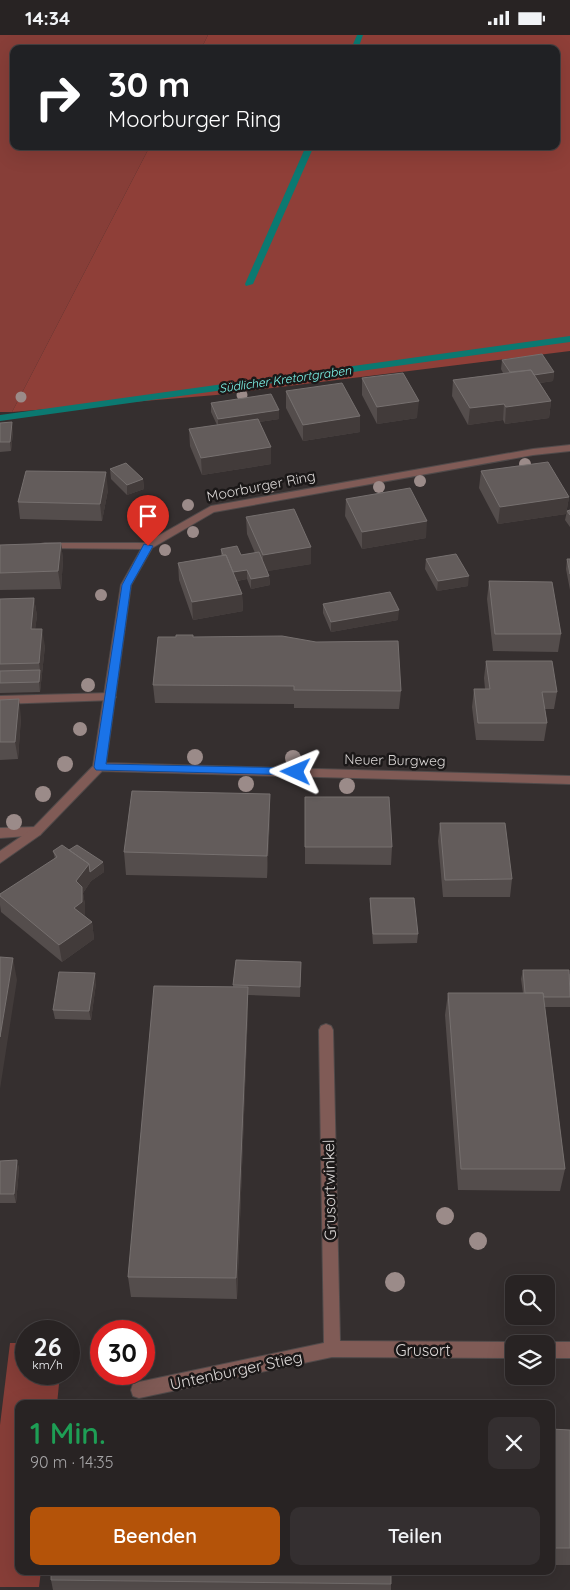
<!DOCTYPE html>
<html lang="de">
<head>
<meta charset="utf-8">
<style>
  :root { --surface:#282323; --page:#342f30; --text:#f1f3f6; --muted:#a5a4a6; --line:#444041; --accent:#b45309 }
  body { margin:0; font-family:Quicksand,sans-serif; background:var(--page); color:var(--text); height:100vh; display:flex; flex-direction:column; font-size:19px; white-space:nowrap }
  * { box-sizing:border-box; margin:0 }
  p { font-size:16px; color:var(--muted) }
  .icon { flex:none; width:28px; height:28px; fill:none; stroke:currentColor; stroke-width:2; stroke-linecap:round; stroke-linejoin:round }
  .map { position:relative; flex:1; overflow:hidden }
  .details { position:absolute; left:15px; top:1365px; width:540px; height:175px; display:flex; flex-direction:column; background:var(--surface); border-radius:10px; box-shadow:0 5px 20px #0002,0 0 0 1px var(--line) }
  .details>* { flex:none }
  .top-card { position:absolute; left:10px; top:10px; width:550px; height:105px; border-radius:10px; box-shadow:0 5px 20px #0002,0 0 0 1px var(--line); background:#202124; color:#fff; overflow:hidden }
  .buttons { position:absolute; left:505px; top:1240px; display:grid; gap:10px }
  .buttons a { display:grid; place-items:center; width:50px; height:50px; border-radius:10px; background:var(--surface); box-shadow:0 5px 20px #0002,0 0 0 1px var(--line); font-size:25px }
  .speed { position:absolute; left:15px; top:1285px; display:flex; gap:10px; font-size:25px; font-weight:700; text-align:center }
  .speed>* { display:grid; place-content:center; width:65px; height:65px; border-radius:50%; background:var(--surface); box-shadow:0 5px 20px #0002,0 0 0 1px var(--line); line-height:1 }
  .speed small { font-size:12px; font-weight:400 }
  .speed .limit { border:8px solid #d22; background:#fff; color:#111 }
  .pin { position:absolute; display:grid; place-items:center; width:42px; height:42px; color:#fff; margin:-51px -21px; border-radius:50% 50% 50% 0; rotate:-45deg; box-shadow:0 0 5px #0007 }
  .pin .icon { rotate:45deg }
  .me { position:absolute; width:55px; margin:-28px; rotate:271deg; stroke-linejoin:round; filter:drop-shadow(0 0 4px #0008) }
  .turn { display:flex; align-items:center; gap:18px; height:105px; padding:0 15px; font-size:22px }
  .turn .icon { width:65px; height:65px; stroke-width:2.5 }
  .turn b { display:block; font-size:35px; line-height:42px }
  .round { display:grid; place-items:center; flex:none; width:52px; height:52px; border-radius:10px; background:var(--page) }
  .headline { display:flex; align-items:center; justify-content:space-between; height:85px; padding:0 15px }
  h1 { font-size:30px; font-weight:600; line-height:38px; color:#1e9e55 }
  .primary-button { display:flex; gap:10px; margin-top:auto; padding:10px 15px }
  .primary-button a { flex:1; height:58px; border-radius:10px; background:var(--accent); color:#fff; font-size:20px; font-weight:600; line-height:58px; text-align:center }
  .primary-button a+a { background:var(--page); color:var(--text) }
  .status { display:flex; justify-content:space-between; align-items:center; height:35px; padding:0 25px; background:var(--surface); direction:ltr }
  .status svg { height:14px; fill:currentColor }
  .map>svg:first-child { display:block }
</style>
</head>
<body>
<div class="status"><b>14:34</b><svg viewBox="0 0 49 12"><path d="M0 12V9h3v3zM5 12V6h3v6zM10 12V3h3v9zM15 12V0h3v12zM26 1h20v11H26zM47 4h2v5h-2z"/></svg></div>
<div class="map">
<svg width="570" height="1555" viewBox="0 0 570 1555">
  <rect width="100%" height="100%" fill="#352f2f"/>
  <path fill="#873e38" d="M0,0h208l-7,14h-187v97h136l-138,266h-12z
    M10,1308h16v31h34l-3,30h-38v167h22l-2,16h-39v-162z"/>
  <path fill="#8f3f38" d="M208,0h362v316l-354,44 -204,17 138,-266h406v-97h-355z"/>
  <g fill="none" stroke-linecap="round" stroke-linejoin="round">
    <path fill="#0b7971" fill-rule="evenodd" d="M357,0h6l-5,14h-7z
      M306,111h8l-61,138 -7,2 -1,-2z
      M570,301v6l-570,79v-6z"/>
    <defs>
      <path id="service" d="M45,508h103l5,3 -5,3 -107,-1v-4z
        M110,658l6,4 -2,3 -114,4v-8z
        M36,792l6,5 -2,3 -40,3v-10z"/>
      <path id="minor" d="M570,410v6l-37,4 -319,57 -62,36 -21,37 -25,178 464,13v8l-468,-13 -62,64 -40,28v-12l32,-22 61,-63 28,-181 23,-41 67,-38 322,-57z
        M326,989l5,2 2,4 7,311 174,1 4,2h-4v14l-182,-1 -193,41 -6,-2 -2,-6 2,-6 6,-2 185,-39 -5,-313 2,-4z
        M546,1307h24v16h-24v-14h-4z"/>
    </defs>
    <use href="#service" stroke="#504a4a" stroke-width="2"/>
    <use href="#minor" stroke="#504a4a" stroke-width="2"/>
    <use href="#service" fill="#805b56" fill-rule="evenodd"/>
    <use href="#minor" fill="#805b56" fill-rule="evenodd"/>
  </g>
  <g fill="#9b8b89">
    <circle cx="242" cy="360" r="5.5"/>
    <circle cx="21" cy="362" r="5.5"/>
    <circle cx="525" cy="429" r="6"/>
    <circle cx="420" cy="446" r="6"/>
    <circle cx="270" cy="452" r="6"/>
    <circle cx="379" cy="452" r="6"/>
    <circle cx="188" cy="470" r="6"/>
    <circle cx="193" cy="497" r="6"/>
    <circle cx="165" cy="515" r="6"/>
    <circle cx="101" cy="560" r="6"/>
    <circle cx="88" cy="650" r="7"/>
    <circle cx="80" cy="694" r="7"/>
    <circle cx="195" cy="722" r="8"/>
    <circle cx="293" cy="723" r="8"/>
    <circle cx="65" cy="729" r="8"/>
    <circle cx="246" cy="749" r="8"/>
    <circle cx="347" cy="751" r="8"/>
    <circle cx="43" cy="759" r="8"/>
    <circle cx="14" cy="787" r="8"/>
    <circle cx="445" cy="1181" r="9"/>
    <circle cx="478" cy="1206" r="9"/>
    <circle cx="395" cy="1247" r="10"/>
  </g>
  <path fill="#544d4c" d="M502,325l52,12 -1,9 -13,2 11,18 -2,17 -44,6 -2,-4 -35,5 -16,-29 1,-16 50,-7 -2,-4z
    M362,343l55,40 -40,6 -15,-29z
    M286,356l74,25v16l-57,9 -17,-33z
    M211,368l68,7v9l-20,3 12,25v17l-69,11 -12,-29 -1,-17 28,-4 -6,-13z
    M0,388l13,9 -2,19 -11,1z
    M110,434l33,10 1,10 -17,6 -16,-16z
    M481,436l88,26 -3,17 -68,10 -19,-36z
    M108,455l-6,31 -82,-2 -2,-17z
    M346,464l80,39 -64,11 -17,-33z
    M570,475v17l-5,-7 2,-9z
    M246,482l65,47 -44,7 2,5 1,9 -19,4 -4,-10 -10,2 5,13 1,17 -50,9 -14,-40 -1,-17 43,-8v-6l20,6 14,-2 -8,-19z
    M61,508l2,17 -2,29 -61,1v-45z
    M426,524l42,27 -31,5 -12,-22z
    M567,524h3v31l-4,-21z
    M489,546l72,53 -3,18 -65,-1 -6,-52z
    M34,563l3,18 -2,13 10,17 -5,46 -40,1v-94z
    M323,569l75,16 -67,12 -8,-19z
    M176,602h17l208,54 -2,18 -105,-1v-4l-139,-1 -2,-18z
    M486,626l71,31 -3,17h-9l2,14 -3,18 -68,-1 -4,-33 2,-18h11l-1,-11z
    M0,665l21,17 -3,42 -18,1z
    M270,759v23l-3,61 -141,-3 -2,-23z
    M305,762l87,50 -1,18 -86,-1z
    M440,788l72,56 -2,18h-67l-5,-56z
    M69,815l34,12 1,10 -13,9 -8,12 2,12v11l7,6 2,17 -32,23 -61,-50 -1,-7v-11l55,-35 -2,-8z
    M370,863l48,36 -1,9 -44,1 -3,-36z
    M301,927l-1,35 -52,-2v15l-11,289 -106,-2 -3,-20 105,-290v-2z
    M523,935l47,4v33h-25l20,162 -5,22 -102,-1 -13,-175 3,-22h75l-2,-14z
    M96,948l-5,37 -36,-1 -2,-9z
    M17,1125l2,9 -3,34h-16v-42z
    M551,1394l19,1v135h-19z
    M51,1545l340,4v6h-338z"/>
  <path fill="#423b3a" d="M554,337l-1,9 -41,6 1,-9z
    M419,366l-2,17 -40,6v-17z
    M551,366l-2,17 -44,6 1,-17z
    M504,369l-1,16 -35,5 2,-17z
    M279,375v9l-61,9v-9z
    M360,381v16l-57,9v-16z
    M12,387l1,10 -2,19 -1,-9z
    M271,412v17l-69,11 -1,-17z
    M106,437l2,18 -6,31 -2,-17z
    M143,444l1,10 -17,6v-10z
    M569,462l-3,17 -68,10 2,-17z
    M427,486l-1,17 -64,11v-17z
    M61,508l2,17 -2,29 -3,-18z
    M311,512v17l-48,8v-17z
    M247,535v9l-16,3v-10z
    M269,541l1,9 -19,4v-10z
    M469,541l-1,10 -31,5 1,-10z
    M242,559l1,17 -50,9 -1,-18z
    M34,563l3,18 -4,30 -2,-17z
    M399,575l-1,10 -67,12v-10z
    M42,594l3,17 -5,46 -1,-10 1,-12 -1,-7z
    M19,664l2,18 -3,42 -3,-17z
    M270,759v23l-3,61v-22z
    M103,827l1,10 -13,9 -8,12 2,12v14l-11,-11 2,-27 13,-17z
    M92,887l2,17 -32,23 -3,-17z
    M13,923l4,22 -17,109v-52z
    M95,938l1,10 -5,37 -2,-9z
    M248,952v23l-11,289 -1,-21z
    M17,1125l2,9 -3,34 -2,-9z"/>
  <path fill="#635c5b" stroke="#76706f" d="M542,319l12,18 -20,3 -3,-5 -21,2 -8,-12z
    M531,335l20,31 -45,6 -2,-3 -34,4 -17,-28z
    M403,338l16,28 -42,6 -15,-29z
    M342,348l18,33 -57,9 -17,-34z
    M271,359l8,16 -61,9 -7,-16z
    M258,384l13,28 -70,11 -12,-29z
    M12,387l-2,20h-10v-19z
    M548,427l21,35 -69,10 -19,-36z
    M126,428l17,16 -16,6 -17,-16z
    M26,436l80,1 -6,32 -82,-2z
    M410,453l17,33 -65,11 -16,-33z
    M294,474l17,38 -48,8 -17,-38z
    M570,475v5l-3,-4z
    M61,508l-3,28 -58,2v-28z
    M237,511l4,9 18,-3 10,24 -18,3 -4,-9 -14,2 -7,-17h-3l-2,-6z
    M456,519l13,22 -31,5 -12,-22z
    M226,520l16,39 -50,8 -14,-39z
    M567,524h3v15z
    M489,546l63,1 9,52h-66z
    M390,557l9,18 -68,12 -8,-18z
    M34,563l-3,31h11l-3,34 -39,1v-65z
    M176,600h17v2l89,-1 34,6 82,-1 3,50 -107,-1v-4l-141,-1 5,-48h18z
    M486,626h66l5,31h-15l5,31h-69l-4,-34h16z
    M40,635l-1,12 -39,1v-12z
    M19,664l-4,43h-15v-42z
    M132,756l138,3 -3,62 -143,-4z
    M305,762h84l3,50h-87z
    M440,788h65l7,56 -67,1z
    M62,810l27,19 -13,17 6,6v15l-8,6 18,14 -33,23 -59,-49v-2l57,-37 -4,-6z
    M77,810l26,17 -13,10 -1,-8 -20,-14z
    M370,863h44l4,36h-45z
    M0,922l13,1 -13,79z
    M236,925l65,2 -1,25 -67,-2z
    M523,935h46l1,27h-26l-1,-4h-18z
    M59,937l36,1 -6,38 -36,-1z
    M154,951l94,1 -12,291 -108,-1z
    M448,958h95l22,176h-104z
    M17,1125l-3,34h-14v-33z
    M551,1394l19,1v118h-19z
    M51,1536h340v13l-340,-4z"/>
  <path fill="#1a73e8" stroke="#114b97" d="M144,509l9,2 -22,39 -25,179 190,4 5,4 -2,3 -203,-5 -2,-3 28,-182z"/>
  <g text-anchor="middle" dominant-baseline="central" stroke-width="5" stroke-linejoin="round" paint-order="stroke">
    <g font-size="12" font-style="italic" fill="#7ffaee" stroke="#1b1818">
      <text transform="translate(285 344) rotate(-8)">Südlicher Kretortgraben</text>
    </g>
    <g font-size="14" fill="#dcd8d7" stroke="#1b1818">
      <text transform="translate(261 451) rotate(-11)">Moorburger Ring</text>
      <text transform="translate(395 725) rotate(1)">Neuer Burgweg</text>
    </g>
    <g font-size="16" fill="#dcd8d7" stroke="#1b1818">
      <text transform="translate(329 1155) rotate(-91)">Grusortwinkel</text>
      <text x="423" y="1315">Grusort</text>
      <text transform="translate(236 1335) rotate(-12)">Untenburger Stieg</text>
    </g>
  </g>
</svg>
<div class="buttons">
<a><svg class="icon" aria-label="search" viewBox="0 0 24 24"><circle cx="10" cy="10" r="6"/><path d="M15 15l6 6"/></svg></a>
<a><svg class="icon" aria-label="layers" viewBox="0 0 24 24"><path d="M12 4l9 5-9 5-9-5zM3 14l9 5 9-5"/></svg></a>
</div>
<div class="speed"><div>26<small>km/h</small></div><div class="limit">30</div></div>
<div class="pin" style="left:148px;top:511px;background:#d93025"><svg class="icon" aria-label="arrive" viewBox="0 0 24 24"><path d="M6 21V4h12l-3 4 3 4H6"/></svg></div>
<svg class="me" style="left:296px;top:737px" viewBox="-20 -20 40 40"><path d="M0-17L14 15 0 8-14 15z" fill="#1a73e8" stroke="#fff" stroke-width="4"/></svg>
<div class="top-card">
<div class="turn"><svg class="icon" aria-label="right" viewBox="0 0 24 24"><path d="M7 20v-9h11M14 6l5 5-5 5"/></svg><div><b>30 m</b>Moorburger Ring</div></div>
</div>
<section class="details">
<div class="headline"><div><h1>1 Min.</h1><p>90 m · 14:35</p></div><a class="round"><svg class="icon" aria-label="close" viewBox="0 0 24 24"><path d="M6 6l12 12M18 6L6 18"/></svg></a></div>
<div class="primary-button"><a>Beenden</a><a>Teilen</a></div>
</section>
</div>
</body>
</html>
